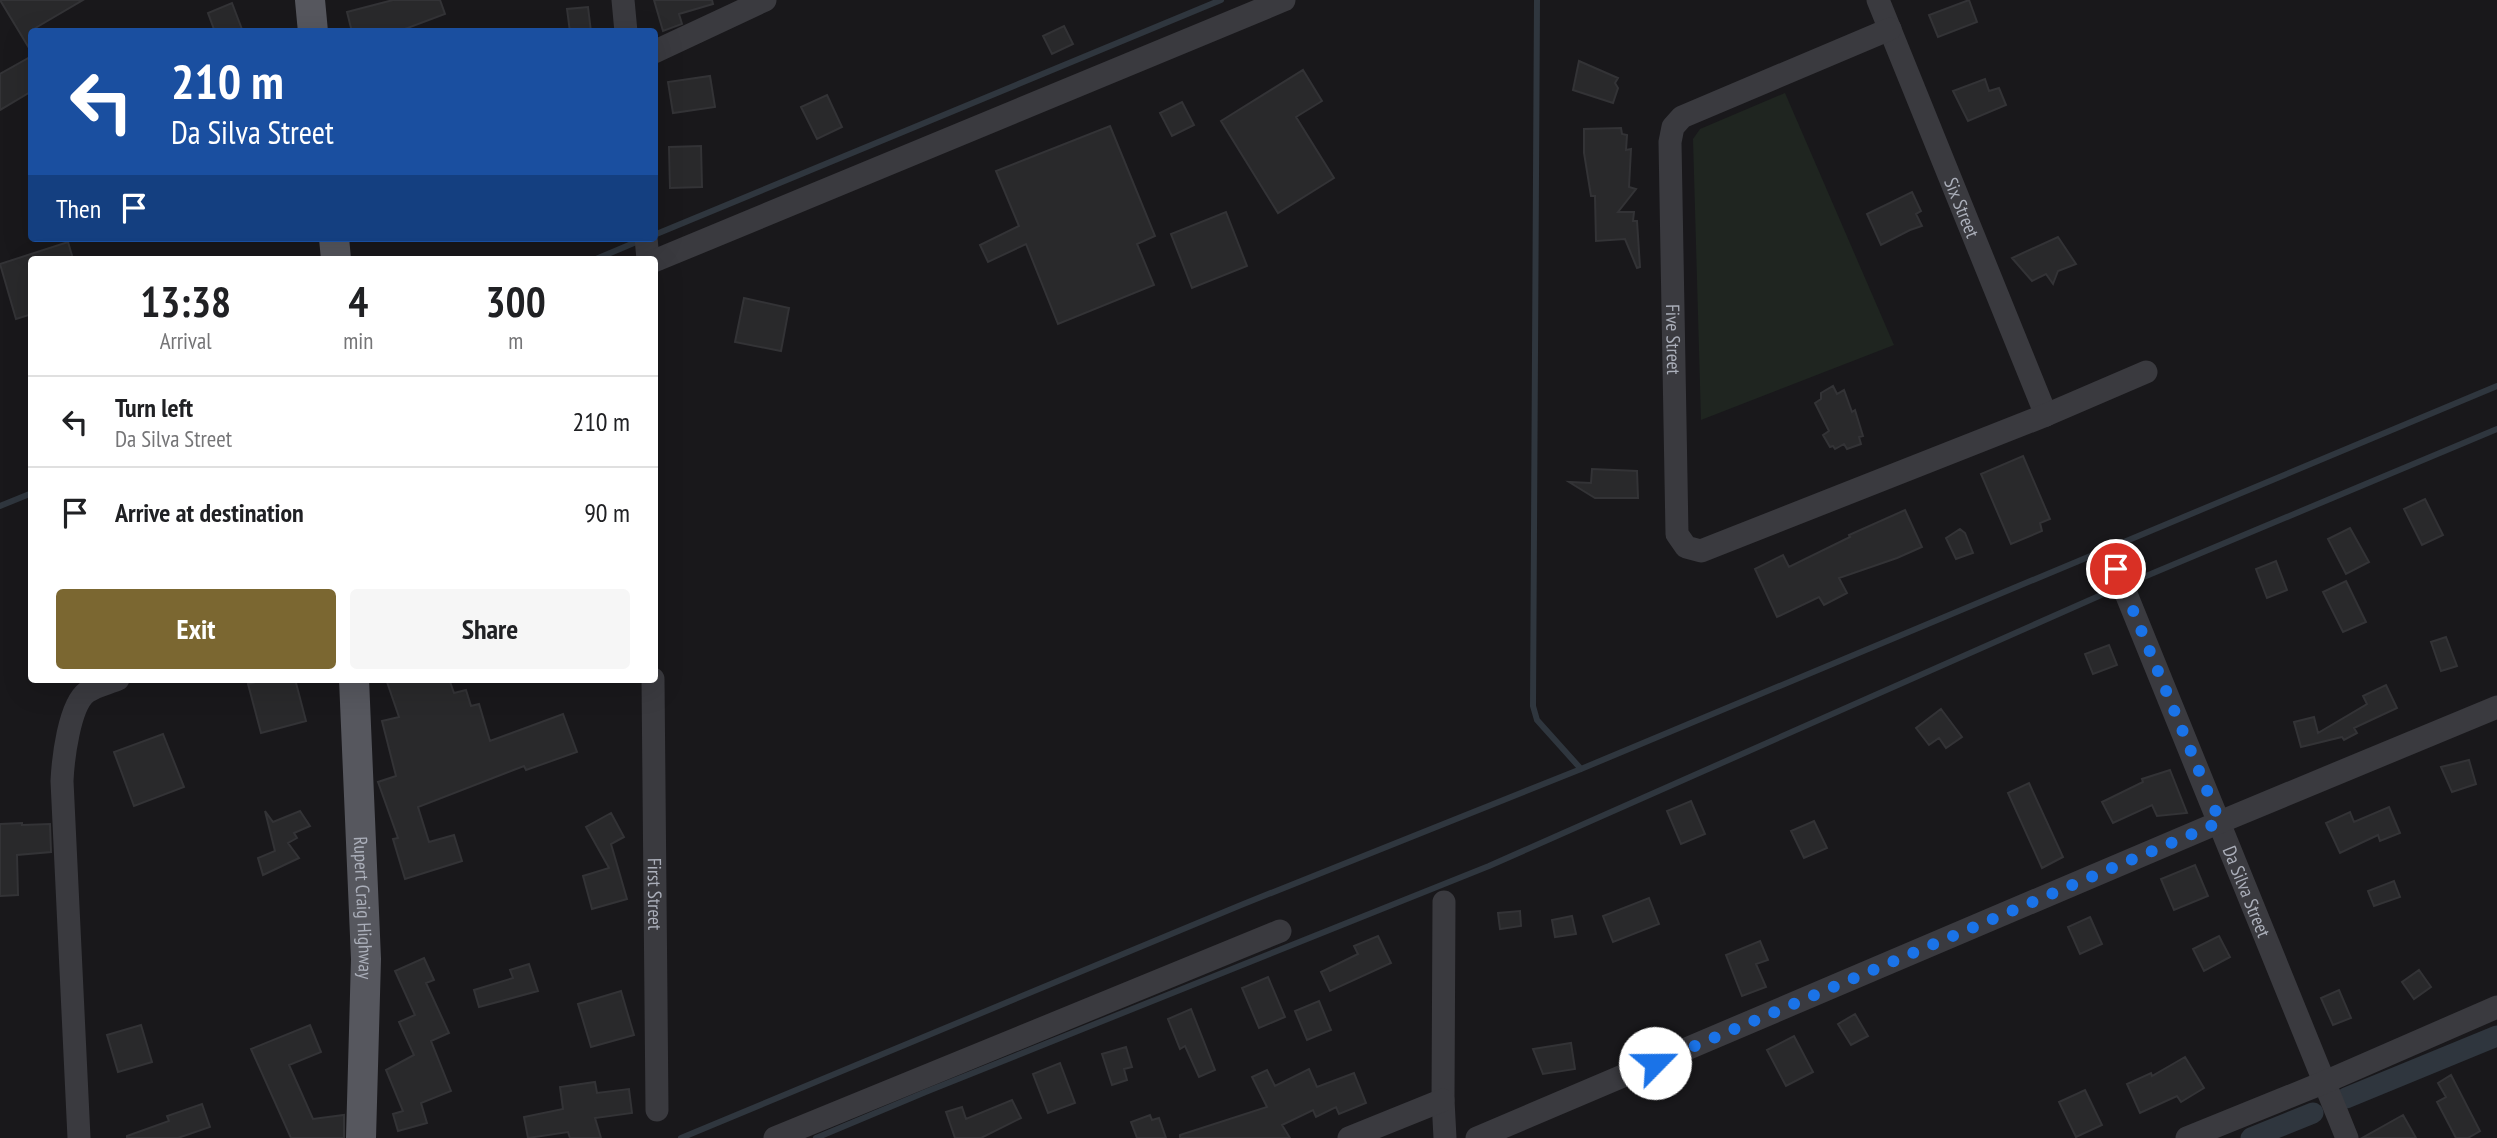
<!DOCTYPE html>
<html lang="en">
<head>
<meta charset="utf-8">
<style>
  :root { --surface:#fff; --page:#f6f6f6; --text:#202124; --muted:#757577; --line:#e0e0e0; --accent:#7b6731 }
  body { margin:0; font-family:"PT Sans Narrow",sans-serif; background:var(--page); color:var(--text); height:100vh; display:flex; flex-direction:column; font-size:26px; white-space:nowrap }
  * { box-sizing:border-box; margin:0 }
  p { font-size:23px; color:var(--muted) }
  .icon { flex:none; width:38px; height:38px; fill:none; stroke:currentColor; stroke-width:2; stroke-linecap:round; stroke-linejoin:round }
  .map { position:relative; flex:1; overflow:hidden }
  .sheet { position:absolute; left:28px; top:256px; width:630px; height:427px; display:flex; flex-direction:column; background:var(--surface); border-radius:7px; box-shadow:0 7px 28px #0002 }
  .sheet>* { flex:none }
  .hud { position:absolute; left:28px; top:28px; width:630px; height:214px; border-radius:7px; box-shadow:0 7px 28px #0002; background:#1a4fa0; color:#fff; overflow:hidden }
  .pin { position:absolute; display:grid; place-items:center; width:60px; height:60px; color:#fff; margin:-30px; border:4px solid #fff; border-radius:50%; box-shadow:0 2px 7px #0007 }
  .me { position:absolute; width:77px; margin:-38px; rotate:67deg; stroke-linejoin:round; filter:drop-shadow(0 0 5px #0008) }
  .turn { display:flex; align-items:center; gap:24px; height:147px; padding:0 28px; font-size:32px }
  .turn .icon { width:91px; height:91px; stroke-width:2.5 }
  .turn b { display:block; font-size:49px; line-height:60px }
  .then { display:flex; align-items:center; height:66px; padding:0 28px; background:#0003; gap:14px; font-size:26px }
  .eta { display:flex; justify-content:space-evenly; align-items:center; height:119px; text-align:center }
  .eta b { font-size:42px; font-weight:800; line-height:49px }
  .button { display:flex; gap:14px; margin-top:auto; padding:14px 28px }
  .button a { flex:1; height:80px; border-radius:7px; background:var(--accent); color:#fff; font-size:28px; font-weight:800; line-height:80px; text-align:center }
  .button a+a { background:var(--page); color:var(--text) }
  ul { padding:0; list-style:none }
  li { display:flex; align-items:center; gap:21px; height:91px; padding:0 28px; border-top:2px solid var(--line) }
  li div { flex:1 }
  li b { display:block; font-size:26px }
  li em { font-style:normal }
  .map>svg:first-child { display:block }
</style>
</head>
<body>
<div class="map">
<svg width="2497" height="1138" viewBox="0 0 2497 1138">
  <rect width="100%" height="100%" fill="#19181b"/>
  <path fill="#1f2520" d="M1785,93l109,252 -193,75 -8,-281 7,-10z"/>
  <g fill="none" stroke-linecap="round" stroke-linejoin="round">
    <path stroke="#2f363e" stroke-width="6" d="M1537,0l-4,706 4,14 44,49
      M654,235l567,-235
      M596,259l45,-19
      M0,506l32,-13
      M2127,584l370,-155
      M681,1138l560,-233 340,-136 916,-383
      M816,1138l112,-47 561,-225 628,-278"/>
    <path stroke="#2f363e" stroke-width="21" d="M2346,1098l151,-62
      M2251,1138l62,-25"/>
  </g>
  <path fill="#29292b" stroke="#333336" stroke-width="2" d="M0,0h83l-51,30v23z
    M393,0h47l5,14 -48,18h-45l-5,-20z
    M654,0h58l1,4 -34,10 3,10 -19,7z
    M1969,0l8,22 -39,15 -9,-22z
    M232,3l11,29h-28l-7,-19z
    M588,7l3,25h-21l-3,-23z
    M1064,26l9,18 -21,10 -9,-18z
    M32,56v35l-32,19v-36z
    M1579,61l39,17 -3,5 3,5 -5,15 -40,-13z
    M1303,70l19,31 -26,16 38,61 -56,35 -57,-92z
    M710,76l5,31 -42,6 -5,-31z
    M1985,79l4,12 10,-3 7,17 -38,16 -15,-30z
    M827,95l15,32 -25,12 -16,-32z
    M1182,102l12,23 -22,11 -12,-23z
    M1110,126l45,110 -18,8 17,41 -96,39 -32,-80 -38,18 -8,-17 39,-19 -23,-55z
    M1621,128l1,6 5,1 -1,15 5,-1 -2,38 7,2 -18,23h16l-1,9h4l3,46 -3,1 -12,-29 -29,2 -1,-45h-4l-7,-43v-24z
    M701,146l1,41 -32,1 -1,-41z
    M1912,192l9,19 -5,3 6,12 -12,4 -29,15 -14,-31z
    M1226,212l21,54 -55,22 -21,-54z
    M2058,237l18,27 -18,7 -5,13 -7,-10 -14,7 -20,-23z
    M68,242l5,17h-41v55l-16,5 -16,-55z
    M744,298l45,10 -8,43 -46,-9z
    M1833,386l4,8 7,-4 8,22 3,-2 8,26 -4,1 2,7 -14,5 -3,-5 -9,5 -2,-3 -3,1 -7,-12 6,-4 -14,-28 6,-4v-6z
    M2023,456l27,63 -10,4 2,8 -31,13 -30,-70z
    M1592,469l45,2 1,27h-43l-26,-16 22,1z
    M2425,499l18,36 -21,10 -18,-36z
    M1905,510l17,37 -25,11 -58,20 8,15 -23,12 -5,-8 -42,20 -22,-48 28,-14 6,12 61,-30 -1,-2z
    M2350,528l19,34 -23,12 -18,-35z
    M1960,529l5,4 8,20 -17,6 -10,-21z
    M2276,561l11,29 -20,8 -11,-29z
    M2346,581l20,41 -23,10 -20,-40z
    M2446,637l11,29 -16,5 -10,-29z
    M2109,645l8,20 -24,9 -8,-20z
    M267,679h28l11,42 -45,12 -13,-49z
    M386,679h63l5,14 12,-3 5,16 8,-2 11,37 73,-27 14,38 -51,18 -2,-4 -106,41 11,35 25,-7 8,26 -57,18 -12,-40 5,-1 -20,-56 18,-6 -14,-55 17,-4z
    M2386,685l11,23 -43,20 3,5 -13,7 -2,-3 -41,10 -7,-25 20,-5 4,16 49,-29 -4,-8z
    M1941,709l21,28 -16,11 -7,-10 -10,7 -13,-17z
    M163,734l21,53 -50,19 -20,-54z
    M2469,760l7,24 -24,8 -11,-25z
    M2170,770l17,43 -30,3 -5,-11 -39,18 -11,-21 41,-20 -1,-3z
    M2029,783l34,74 -21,11 -34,-75z
    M1691,801l14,33 -24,10 -14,-33z
    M2389,807l11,26 -20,8 -2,-6 -38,18 -14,-30 24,-11 4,10z
    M265,811l8,11 27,-11 10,15 -16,7 3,5 -9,5 11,15 -36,17 -5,-17 17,-7z
    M611,813l13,24 -13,7 16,55 -35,10 -9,-33 26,-8 -23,-41z
    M1814,821l13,27 -23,10 -13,-27z
    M22,823v2l28,-1 1,28 -34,3 1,40 -18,1v-72z
    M2195,865l13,31 -34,14 -13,-31z
    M2394,881l6,16 -26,9 -6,-15z
    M1649,898l10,26 -46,18 -10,-26z
    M1520,911l1,15 -21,3 -2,-16z
    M1572,916l4,18 -21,3 -3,-17z
    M2090,917l12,27 -22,10 -12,-27z
    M1378,936l13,27 -61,28 -9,-19 37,-18 -4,-8z
    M2219,936l11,21 -26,14 -11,-22z
    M1760,941l8,19 -12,4 10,23 -24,9 -16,-41z
    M424,958l10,22 -8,3 23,50 -18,8 20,50 -30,12 6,20 -29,8 -5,-17 10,-3 -17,-41 28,-15 -15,-33 16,-7 -20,-44z
    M529,964l9,27 -59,16 -5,-17 39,-12 -3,-8z
    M2419,970l12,17 -17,12 -12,-17z
    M1268,977l17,40 -26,11 -17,-40z
    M2339,990l12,28 -18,7 -12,-27z
    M621,991l13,44 -43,12 -13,-43z
    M1319,1001l12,29 -24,10 -12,-29z
    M1191,1009l24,61 -16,7 -14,-31 -5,3 -12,-30z
    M1855,1014l13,22 -17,9 -13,-21z
    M141,1025l11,37 -34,10 -11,-37z
    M310,1025l11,27 -32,13 24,54 31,-4v23h-53l-40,-89z
    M1794,1036l19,36 -27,14 -19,-36z
    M1571,1043l4,26 -32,5 -10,-25z
    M1126,1047l6,20 -8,2 3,11 -15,5 -10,-31z
    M2185,1057l19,31 -23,14 -4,-6 -37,17 -13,-29 24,-11 1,3z
    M1060,1063l15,40 -27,10 -15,-39z
    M1309,1069l8,18 37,-14 12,30 -27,11 -3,-7 -20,10 -3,-7 -31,15 8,13h-110v-3l87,-28 -15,-30 15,-7 8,16z
    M2451,1075l29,56 -12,7h-12l-19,-36 9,-5 -8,-14z
    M595,1082l2,11 32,-4 3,24 -37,5 6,20h-31l-2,-6 -40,6 -4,-21 39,-8 -3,-22z
    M2085,1090l17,35 -26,12 -17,-35z
    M1012,1100l9,18 -40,20h-26l-9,-26 16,-5 4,12z
    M202,1104l8,23 -32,11h-51v-2l42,-15 -2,-5z
    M1150,1115l2,5 7,-2 7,20h-29l-6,-16z
    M2403,1115l13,23h-54z"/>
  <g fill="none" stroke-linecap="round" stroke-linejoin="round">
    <g stroke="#3a3a3f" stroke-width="23">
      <path d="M623,0l3,32"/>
      <path id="s1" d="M1878,0l168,415"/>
      <path id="s2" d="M1890,29l-208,88 -9,10 -3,15 7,392 9,13 15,4 345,-136 100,-43"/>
      <path d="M654,52l111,-52"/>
      <path d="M646,238l2,21"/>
      <path d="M654,261l630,-261"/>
      <path id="s3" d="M2116,569l231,569"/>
      <path id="s4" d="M653,679l4,431"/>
      <path d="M1444,902l-1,198 2,38"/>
      <path d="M79,1138l-17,-357c1,-21 7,-76 25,-89 8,-6 22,-9 31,-13"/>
      <path d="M775,1138l505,-207"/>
      <path d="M1349,1138l94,-38"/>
      <path d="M1477,1138l743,-316 277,-115"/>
      <path d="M2187,1138l138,-56 172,-75"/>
    </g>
    <g stroke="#56575e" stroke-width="30">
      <path d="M310,0l3,32"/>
      <path d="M334,238l2,21"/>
      <path id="s5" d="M354,679l12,280 -5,179"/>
    </g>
  </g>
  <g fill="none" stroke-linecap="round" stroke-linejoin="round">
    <path stroke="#1a73e8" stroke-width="12" stroke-dasharray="0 21.6" d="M1655,1063l565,-241 -104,-253"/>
  </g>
  <g text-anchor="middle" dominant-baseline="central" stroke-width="7" stroke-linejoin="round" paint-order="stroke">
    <g font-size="19" fill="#abafba" stroke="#141316">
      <text stroke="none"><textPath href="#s1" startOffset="224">Six Street</textPath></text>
      <text stroke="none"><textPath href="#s2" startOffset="452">Five Street</textPath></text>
      <text stroke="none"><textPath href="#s3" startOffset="348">Da Silva Street</textPath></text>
      <text stroke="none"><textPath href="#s4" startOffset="215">First Street</textPath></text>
      <text stroke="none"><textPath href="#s5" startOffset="229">Rupert Craig Highway</textPath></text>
    </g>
  </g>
</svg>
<div class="pin" style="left:2116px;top:569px;background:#d93025"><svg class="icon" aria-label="arrive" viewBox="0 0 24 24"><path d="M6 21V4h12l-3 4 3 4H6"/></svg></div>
<svg class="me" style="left:1655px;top:1063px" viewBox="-20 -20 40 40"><circle r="19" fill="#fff"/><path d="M0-13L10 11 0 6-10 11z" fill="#1a73e8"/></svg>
<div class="hud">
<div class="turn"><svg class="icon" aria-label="left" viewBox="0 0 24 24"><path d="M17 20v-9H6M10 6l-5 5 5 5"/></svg><div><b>210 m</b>Da Silva Street</div></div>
<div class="then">Then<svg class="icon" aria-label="arrive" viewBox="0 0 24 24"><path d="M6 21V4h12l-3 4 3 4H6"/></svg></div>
</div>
<section class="sheet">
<div class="eta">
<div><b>13:38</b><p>Arrival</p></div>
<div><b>4</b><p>min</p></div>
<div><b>300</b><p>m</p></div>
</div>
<ul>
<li><svg class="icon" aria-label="left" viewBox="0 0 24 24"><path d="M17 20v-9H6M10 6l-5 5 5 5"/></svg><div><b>Turn left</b><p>Da Silva Street</p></div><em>210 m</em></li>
<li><svg class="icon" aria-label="arrive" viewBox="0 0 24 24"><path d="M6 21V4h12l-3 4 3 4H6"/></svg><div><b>Arrive at destination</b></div><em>90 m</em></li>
</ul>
<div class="button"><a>Exit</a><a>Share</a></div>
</section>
</div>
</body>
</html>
